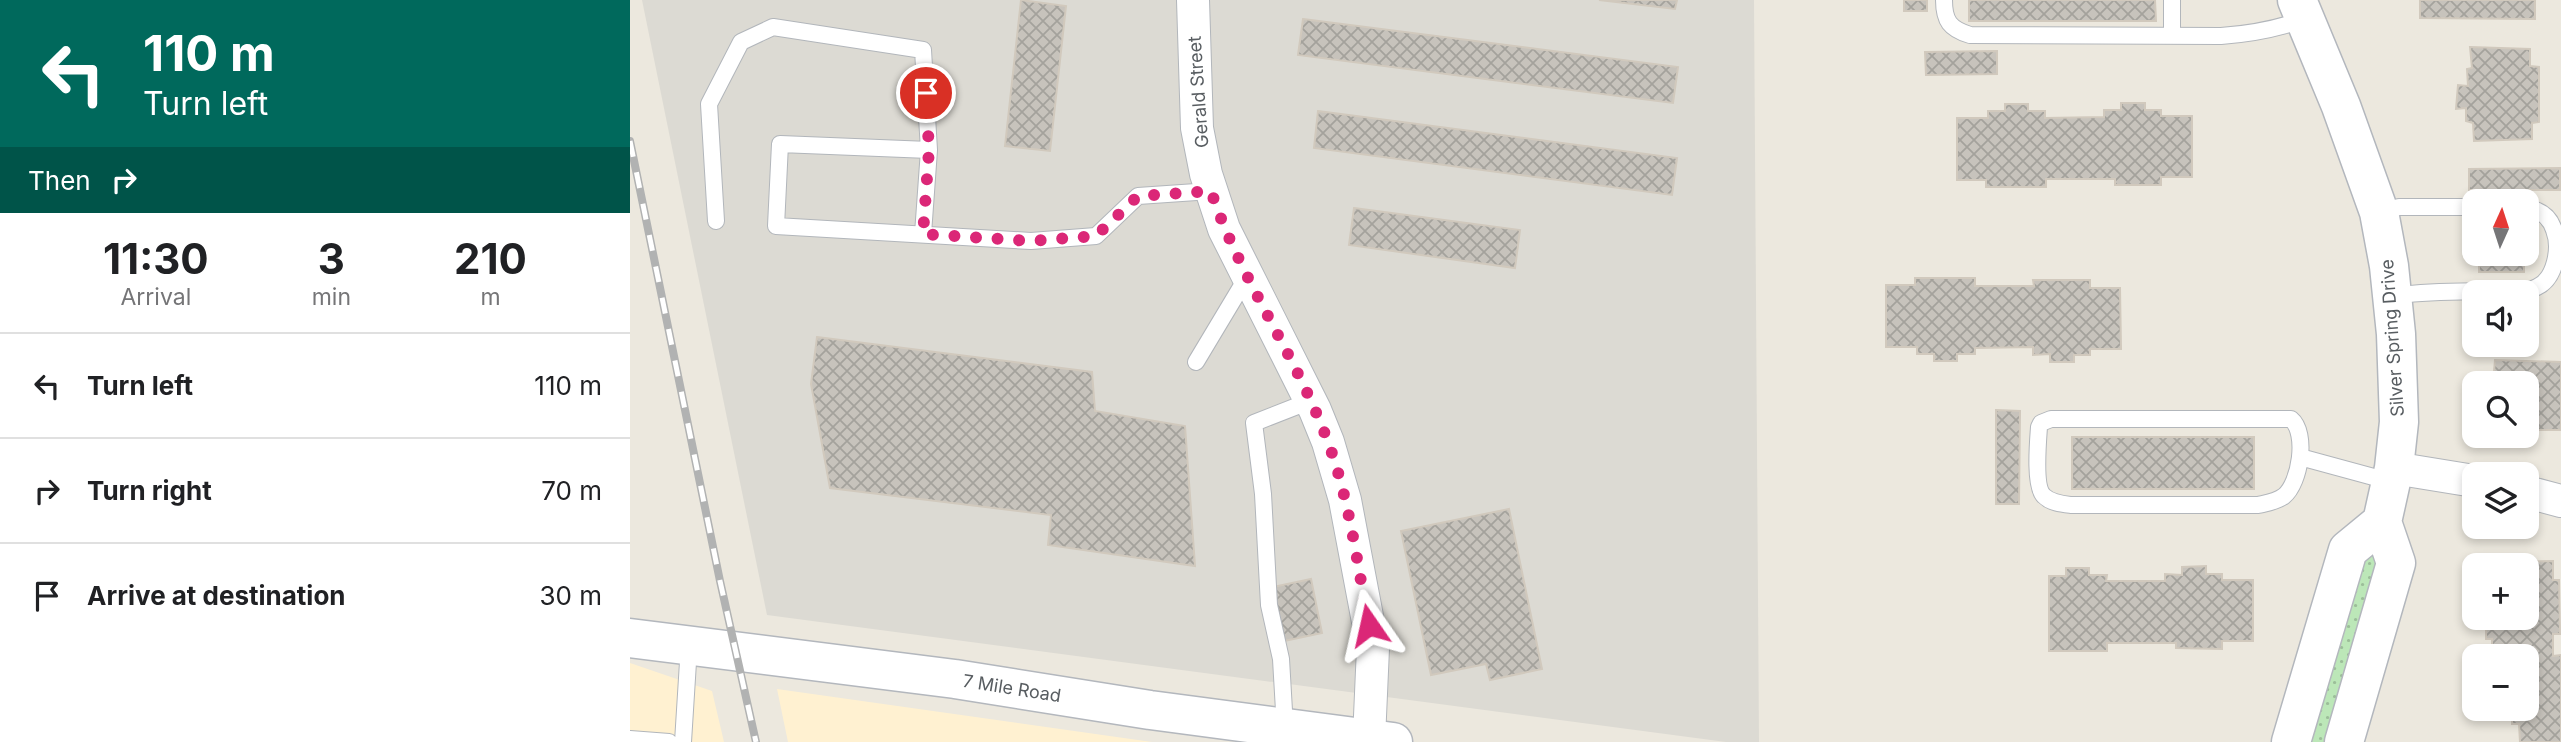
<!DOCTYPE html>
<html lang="en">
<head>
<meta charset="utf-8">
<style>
  :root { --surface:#fff; --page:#f6f6f6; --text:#202124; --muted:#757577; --line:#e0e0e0 }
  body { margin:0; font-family:Inter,sans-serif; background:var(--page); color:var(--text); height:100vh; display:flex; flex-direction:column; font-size:26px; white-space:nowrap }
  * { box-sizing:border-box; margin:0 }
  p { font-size:23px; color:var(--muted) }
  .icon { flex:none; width:38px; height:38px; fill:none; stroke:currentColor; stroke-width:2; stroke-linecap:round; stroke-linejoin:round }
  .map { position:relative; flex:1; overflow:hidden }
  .sheet { display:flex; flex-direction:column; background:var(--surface); width:630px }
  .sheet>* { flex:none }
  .hud { background:#00695c; color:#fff; overflow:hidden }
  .needle { width:46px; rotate:3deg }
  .fabs { position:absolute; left:1832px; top:189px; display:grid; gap:14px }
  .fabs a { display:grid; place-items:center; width:77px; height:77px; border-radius:14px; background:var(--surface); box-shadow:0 4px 10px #0003; font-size:35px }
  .pin { position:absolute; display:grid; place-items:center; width:60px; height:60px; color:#fff; margin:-30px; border:4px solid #fff; border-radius:50%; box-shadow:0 2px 7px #0007 }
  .me { position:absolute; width:77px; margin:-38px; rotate:349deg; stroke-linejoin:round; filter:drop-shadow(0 0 5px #0008) }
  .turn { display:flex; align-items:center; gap:24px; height:147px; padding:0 28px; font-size:32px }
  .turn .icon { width:91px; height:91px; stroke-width:2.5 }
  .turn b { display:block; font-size:49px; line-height:60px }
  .then { display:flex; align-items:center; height:66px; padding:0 28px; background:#0003; gap:14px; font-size:26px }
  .eta { display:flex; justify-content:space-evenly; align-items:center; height:119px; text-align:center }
  .eta b { font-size:42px; font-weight:700; line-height:49px }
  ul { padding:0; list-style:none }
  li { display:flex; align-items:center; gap:21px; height:105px; padding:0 28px; border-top:2px solid var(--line) }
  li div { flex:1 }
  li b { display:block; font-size:26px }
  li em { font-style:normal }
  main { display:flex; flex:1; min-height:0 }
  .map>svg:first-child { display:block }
</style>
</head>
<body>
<main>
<section class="sheet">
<div class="hud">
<div class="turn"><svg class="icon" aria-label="left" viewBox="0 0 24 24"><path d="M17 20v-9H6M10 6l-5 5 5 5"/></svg><div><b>110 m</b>Turn left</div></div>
<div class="then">Then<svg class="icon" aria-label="right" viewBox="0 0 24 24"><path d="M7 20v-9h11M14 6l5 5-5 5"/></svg></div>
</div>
<div class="eta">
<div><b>11:30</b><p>Arrival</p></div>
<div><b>3</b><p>min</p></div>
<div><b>210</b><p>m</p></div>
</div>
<ul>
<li><svg class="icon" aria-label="left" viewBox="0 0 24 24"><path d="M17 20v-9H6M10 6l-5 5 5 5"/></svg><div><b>Turn left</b></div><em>110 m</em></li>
<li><svg class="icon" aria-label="right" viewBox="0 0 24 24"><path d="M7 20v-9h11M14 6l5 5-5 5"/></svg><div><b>Turn right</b></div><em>70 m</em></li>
<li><svg class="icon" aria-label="arrive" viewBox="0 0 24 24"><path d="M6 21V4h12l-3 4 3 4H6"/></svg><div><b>Arrive at destination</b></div><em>30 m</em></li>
</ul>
</section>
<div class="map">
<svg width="1931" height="742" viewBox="0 0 1931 742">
  <defs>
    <pattern id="grass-dots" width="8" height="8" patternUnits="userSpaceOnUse" patternTransform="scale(1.75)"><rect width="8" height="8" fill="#bce7b8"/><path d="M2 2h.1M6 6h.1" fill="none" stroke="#9cbe99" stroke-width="1.8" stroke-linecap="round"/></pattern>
    <pattern id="building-cross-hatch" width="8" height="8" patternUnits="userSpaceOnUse" patternTransform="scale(1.75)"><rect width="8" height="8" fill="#c7c3bc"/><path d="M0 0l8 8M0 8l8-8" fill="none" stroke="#a4a29c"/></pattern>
  </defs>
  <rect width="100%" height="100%" fill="#ece8de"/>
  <path fill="#fff1d1" d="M0,663l82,28 12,51h-94z
    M147,689l375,53h-364z"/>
  <path fill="#dcdad3" d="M12,0h1112l5,742h-33l-959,-127z"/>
  <path fill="url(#grass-dots)" d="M1743,550l9,12 -57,180h-24l59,-186z"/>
  <path fill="url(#building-cross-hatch)" stroke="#d1c9bd" stroke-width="2" d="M391,0l45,6 -16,145 -45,-5z
    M969,0h78l-2,9z
    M1274,0h23v11h-23z
    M1339,0h186l1,21h-187z
    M1790,0h115v19l-115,-1z
    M673,19l375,48 -5,36 -375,-48z
    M1840,47l60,2v17l9,1v55l-7,1v16l-58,2 -1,-18 -7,-2v-13l-10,1 2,-24 10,1 -1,-17 5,-1z
    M1367,51v23l-71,1 -1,-23z
    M1491,103h24v7h16v6h31v61h-31v8h-46v-6h-69v8h-60v-7h-29v-62h31v-7h17v-7h23v7h17v7l59,-1v-7h17z
    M688,111l359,47 -5,37 -358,-47z
    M1930,168v22h-91v-21z
    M724,208l166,22 -5,38 -166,-23z
    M1849,254h45v18h-45z
    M1285,278h60v8h59l-1,-6h57v8h30l1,61h-31v6h-16v7h-24v-8l-17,1v-8l-58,1v6h-18v7h-23v-7h-17v-7h-31v-62h29z
    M1841,304h3v25h-3z
    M187,337l275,35 3,39 90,15 10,140 -147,-21 3,-30 -221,-27 -19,-104z
    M1865,360l66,2v68h-34v-47h-34z
    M1366,410l24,1 -1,93h-23z
    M1442,437h182v52h-182z
    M879,509l33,160 -52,11 -4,-16 -55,11 -30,-144z
    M1923,561v19h6l1,54h-7v22l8,-1v87h-41l-1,-18h-7v-15h15v-53h-35v-17h-6v-21h41v-53h-35v-3z
    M1576,566v8h16v6h31v61h-31v8l-46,-1v-5h-69v8h-58v-75h17v-8h23v7h18l-1,6h59v-7l17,1v-8z
    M681,579l11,54 -38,8 -11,-54z"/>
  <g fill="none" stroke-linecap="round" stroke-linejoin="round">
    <defs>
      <path id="lane" d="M1314,0c0,21 6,29 26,35l251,1c29,-2 56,-7 84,-17
        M1542,35v-35
        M1749,212l20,-5h75
        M86,221l-7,-117 32,-62 32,-15 150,23 6,100
        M293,234l6,-84 -149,-6 -4,82 255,15 65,-5 42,-40 73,-5
        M1763,296c30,-5 60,-4 91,-5 16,0 38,4 53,-4 18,-8 24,-39 17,-57 -4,-13 -13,-20 -27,-22
        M566,362l51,-85
        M1421,419h240c17,14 9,64 -7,77 -8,6 -17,7 -26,9h-187c-9,-1 -20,-2 -27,-9 -10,-9 -6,-55 -5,-69l2,-4z
        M1670,457l92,25
        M655,728l-4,-69 -12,-54 -6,-111 -9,-71 56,-22
        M0,739l39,3
        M53,742l6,-96"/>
      <path id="street" d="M563,0l4,128 9,46 18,55 91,181 13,32 17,58 28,148 -4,91
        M1764,468l80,13
        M1897,492l34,9"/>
      <path id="secondary" d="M1667,0l44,106 38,106 10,54 7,68 3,88 -5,46 -12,54 14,41 -52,179
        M0,638l325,41 195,31 243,32
        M1661,742l57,-192 34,-28"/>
    </defs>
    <use href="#lane" stroke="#b2b6bb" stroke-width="18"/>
    <use href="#street" stroke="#b2b6bb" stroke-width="34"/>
    <use href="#secondary" stroke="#b3b7bd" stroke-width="41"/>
    <use href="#lane" stroke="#fff" stroke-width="16"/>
    <use href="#street" stroke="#fff" stroke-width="32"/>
    <use href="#secondary" stroke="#fff" stroke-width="38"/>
    <defs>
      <path id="rail" d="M0,141l90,440 36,161"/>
    </defs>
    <use href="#rail" stroke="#b1b2b2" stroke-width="8"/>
    <use href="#rail" stroke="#fff" stroke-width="5" stroke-dasharray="16" stroke-linecap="butt"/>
  </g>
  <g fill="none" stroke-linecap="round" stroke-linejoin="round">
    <path stroke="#db2777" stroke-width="12" stroke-dasharray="0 21.6" d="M296,93l3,57 -6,84 108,7 65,-5 42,-40 73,-5c29,88 85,164 117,251 22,59 29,122 41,183"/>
  </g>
  <g text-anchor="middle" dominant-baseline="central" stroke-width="7" stroke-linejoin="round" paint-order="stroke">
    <g font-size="18" fill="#585d61" stroke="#fff">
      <text transform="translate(568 92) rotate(-94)">Gerald Street</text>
      <text transform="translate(1762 338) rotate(-94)">Silver Spring Drive</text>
      <text transform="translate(382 688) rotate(9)">7 Mile Road</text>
    </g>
  </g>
</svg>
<div class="fabs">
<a><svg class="needle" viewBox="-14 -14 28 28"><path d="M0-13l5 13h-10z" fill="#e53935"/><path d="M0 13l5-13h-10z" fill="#757577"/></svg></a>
<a><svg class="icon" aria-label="sound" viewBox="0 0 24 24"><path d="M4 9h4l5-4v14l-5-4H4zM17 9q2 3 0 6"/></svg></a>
<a><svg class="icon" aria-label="search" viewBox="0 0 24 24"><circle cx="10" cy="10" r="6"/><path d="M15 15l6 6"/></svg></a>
<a><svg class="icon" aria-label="layers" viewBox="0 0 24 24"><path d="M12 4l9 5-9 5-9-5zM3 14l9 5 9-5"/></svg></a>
<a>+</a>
<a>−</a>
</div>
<div class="pin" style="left:296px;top:93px;background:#d93025"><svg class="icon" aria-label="arrive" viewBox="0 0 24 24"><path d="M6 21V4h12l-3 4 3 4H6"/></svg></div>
<svg class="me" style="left:739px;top:625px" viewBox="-20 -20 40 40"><path d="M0-17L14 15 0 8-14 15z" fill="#db2777" stroke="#fff" stroke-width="4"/></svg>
</div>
</main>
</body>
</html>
